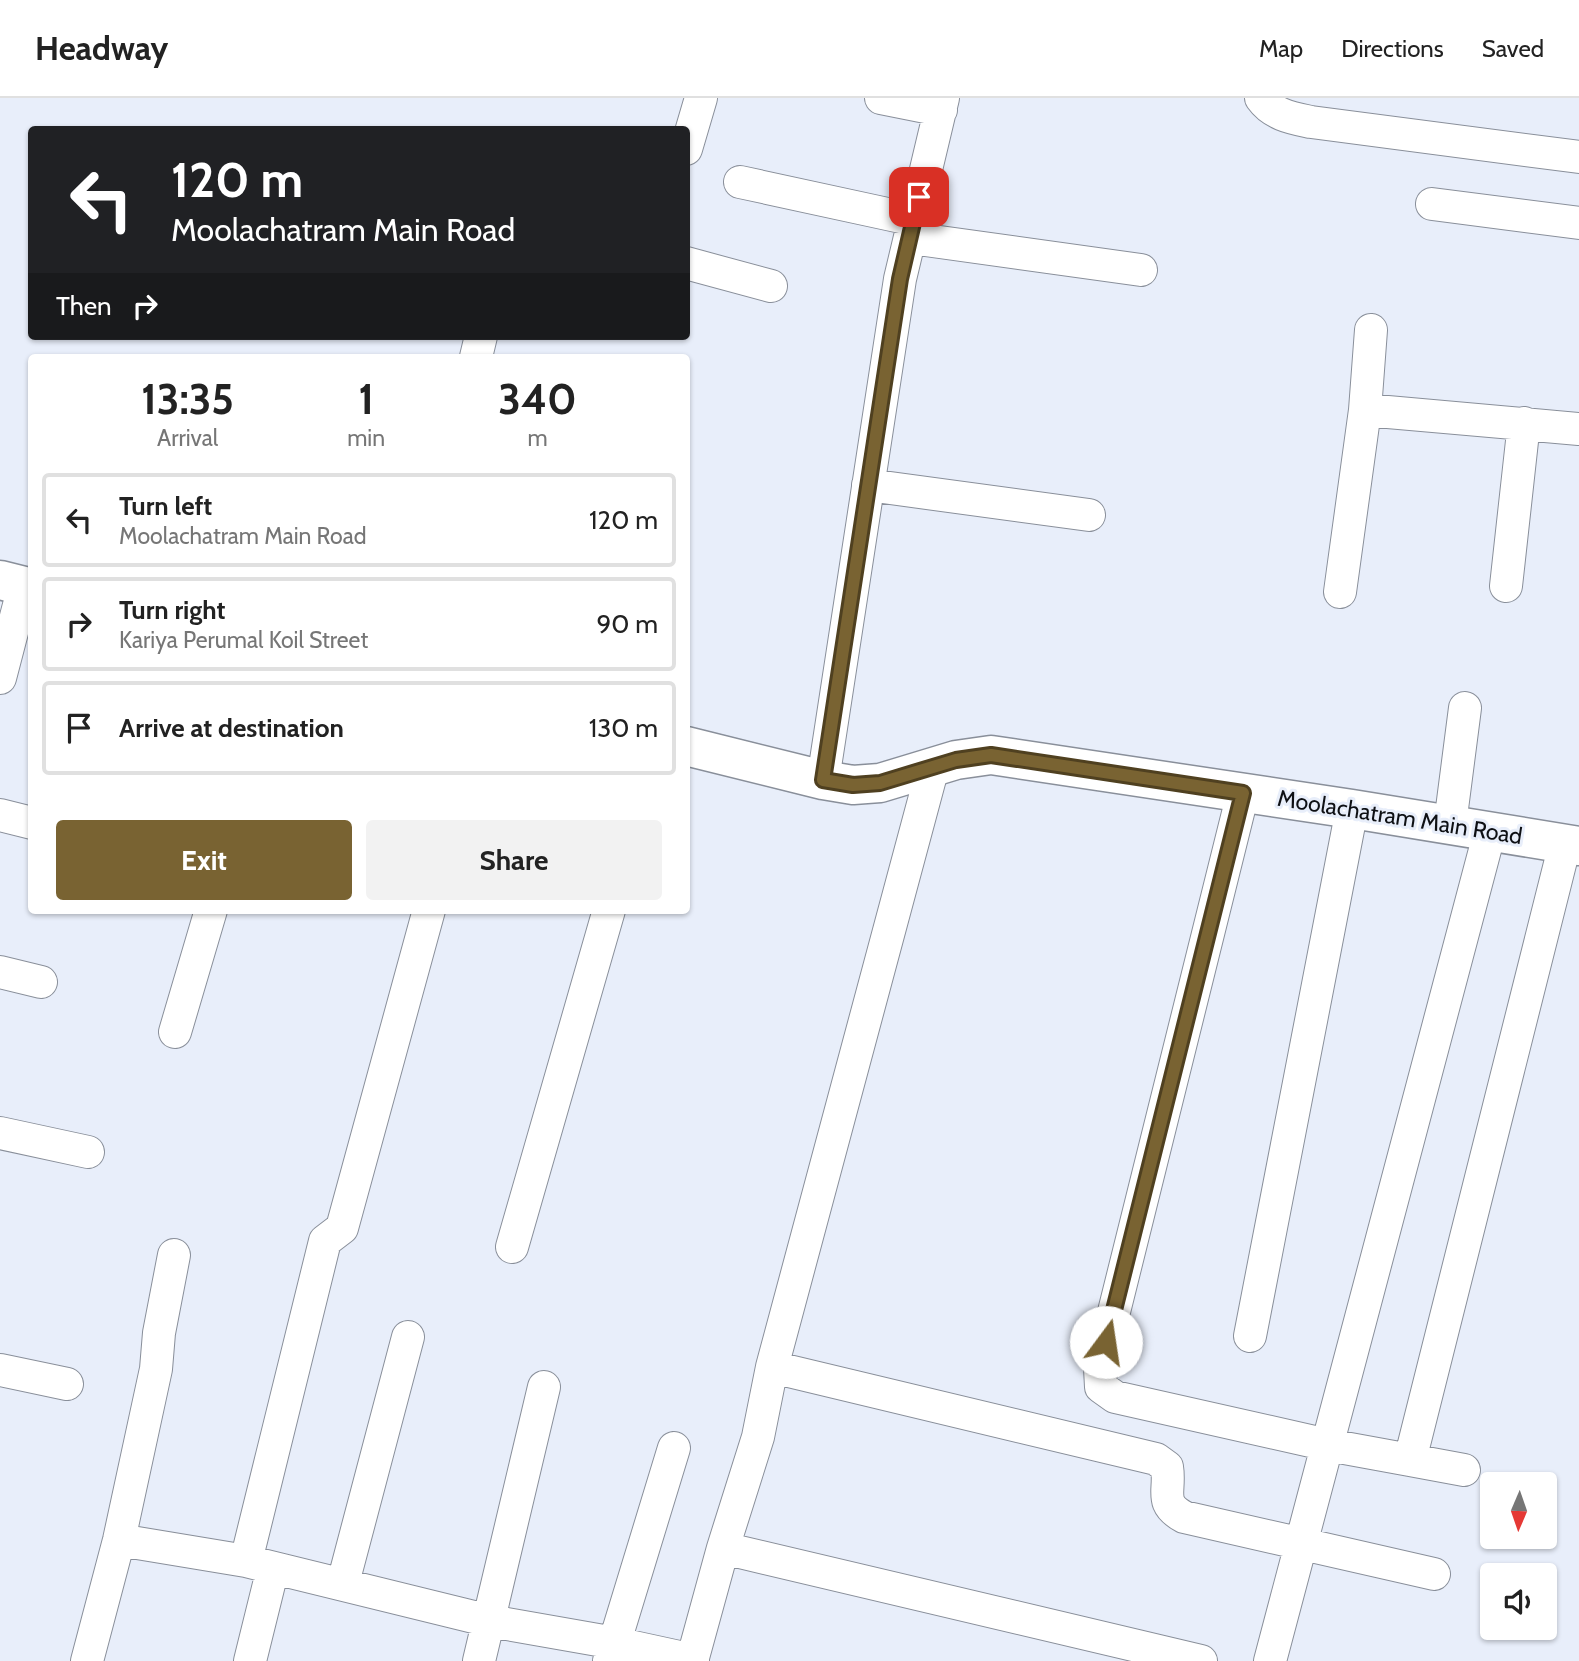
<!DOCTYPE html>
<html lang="en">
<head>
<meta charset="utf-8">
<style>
  :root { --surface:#fff; --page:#f2f2f2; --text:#222; --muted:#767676; --line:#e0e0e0; --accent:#796332 }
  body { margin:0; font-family:Cabin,sans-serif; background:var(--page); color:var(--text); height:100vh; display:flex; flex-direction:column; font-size:26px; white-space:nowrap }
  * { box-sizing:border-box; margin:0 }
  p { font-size:23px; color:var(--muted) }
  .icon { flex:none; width:38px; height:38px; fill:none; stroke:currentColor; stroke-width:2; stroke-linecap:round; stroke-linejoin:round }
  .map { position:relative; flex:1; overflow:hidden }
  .sheet { position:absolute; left:28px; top:256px; width:662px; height:560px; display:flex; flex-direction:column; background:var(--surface); border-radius:7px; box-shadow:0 2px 5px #0004 }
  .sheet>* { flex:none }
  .guide { position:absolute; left:28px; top:28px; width:662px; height:214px; border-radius:7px; box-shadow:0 2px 5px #0004; background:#202124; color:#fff; overflow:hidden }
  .needle { width:46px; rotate:182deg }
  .tools { position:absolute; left:1480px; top:1374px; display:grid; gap:14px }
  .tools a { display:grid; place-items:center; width:77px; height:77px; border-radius:7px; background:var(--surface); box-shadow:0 2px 5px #0004; font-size:35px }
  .pin { position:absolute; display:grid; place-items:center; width:60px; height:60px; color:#fff; margin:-30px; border-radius:14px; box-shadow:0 4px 10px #0006 }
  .me { position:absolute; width:77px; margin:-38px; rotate:14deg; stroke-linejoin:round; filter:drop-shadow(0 0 5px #0008) }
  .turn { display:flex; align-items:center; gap:24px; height:147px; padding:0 28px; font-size:32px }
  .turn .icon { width:91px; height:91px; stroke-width:2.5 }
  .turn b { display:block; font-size:49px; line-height:60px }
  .then { display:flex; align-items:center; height:66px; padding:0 28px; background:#0003; gap:14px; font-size:26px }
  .eta { display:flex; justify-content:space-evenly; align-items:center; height:119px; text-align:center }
  .eta b { font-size:42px; font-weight:700; line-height:49px }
  .cta { display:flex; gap:14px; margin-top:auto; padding:14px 28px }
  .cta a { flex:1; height:80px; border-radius:7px; background:var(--accent); color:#fff; font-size:28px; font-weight:700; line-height:80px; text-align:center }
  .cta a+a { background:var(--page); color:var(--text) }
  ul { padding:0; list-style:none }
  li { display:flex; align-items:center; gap:21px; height:94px; margin:0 14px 10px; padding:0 14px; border:4px solid var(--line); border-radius:7px }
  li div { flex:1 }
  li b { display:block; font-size:26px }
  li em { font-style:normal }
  header { display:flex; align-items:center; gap:42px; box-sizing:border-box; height:98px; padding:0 35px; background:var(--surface); border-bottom:2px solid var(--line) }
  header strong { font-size:33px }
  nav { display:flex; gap:38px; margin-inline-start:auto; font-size:24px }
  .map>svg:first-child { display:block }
</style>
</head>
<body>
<header>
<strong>Headway</strong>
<nav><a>Map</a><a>Directions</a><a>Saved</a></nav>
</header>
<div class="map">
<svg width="1579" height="1563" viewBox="0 0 1579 1563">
  <rect width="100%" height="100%" fill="#e8eefa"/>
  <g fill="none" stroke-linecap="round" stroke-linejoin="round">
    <defs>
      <path id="minor" d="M881,0l60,12
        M1261,0c12,17 31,20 50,24l268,35
        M686,51l15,-51
        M740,84l175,38
        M1432,106l147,19
        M911,140l230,32
        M686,165l85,23
        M476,259l5,-21
        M1365,312l214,19
        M868,387l221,30
        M1506,488l18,-163
        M1340,494l25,-182 6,-80
        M0,580l24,-92
        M823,682l77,-501 43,-181
        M1243,695l-143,575 1,19 14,10 213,48 82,15 155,-616
        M0,717l32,8
        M1450,726l15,-116
        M0,874l41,10
        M175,934l36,-122
        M0,1035l88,19
        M512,1149l97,-337
        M1250,1238l102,-527
        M772,1269l384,92 11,8c4,24 -9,36 17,50l250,57
        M0,1272l67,14
        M1410,1362l54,10
        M119,1442l127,21 244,60 125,22 78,17
        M723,1450l478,113
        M246,1463l79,-320 17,-13 87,-318
        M343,1485l65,-246
        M87,1563l32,-121 37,-171 3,-36 15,-78
        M250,1563l23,-93
        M479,1563l65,-274
        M609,1563l65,-213
        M692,1563l31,-113 35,-111 14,-70 161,-600
        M1270,1563l220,-830"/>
      <path id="tertiary" d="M0,482l32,8
        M686,648l137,34 30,5 27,-2 76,-23 35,-5 361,54 227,37"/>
    </defs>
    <use href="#minor" stroke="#898f9a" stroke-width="34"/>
    <use href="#tertiary" stroke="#898f9a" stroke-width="41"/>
    <use href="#minor" stroke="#fff" stroke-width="32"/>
    <use href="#tertiary" stroke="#fff" stroke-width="38"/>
  </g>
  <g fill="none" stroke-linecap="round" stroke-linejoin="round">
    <defs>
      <path id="route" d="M919,99l-19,82 -77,501 30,5 27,-2 76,-23 35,-5 252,38 -137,549"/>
    </defs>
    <use href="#route" stroke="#4f4020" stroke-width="18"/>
    <use href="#route" stroke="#796332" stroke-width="12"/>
  </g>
  <g text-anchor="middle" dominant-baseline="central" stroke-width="6" stroke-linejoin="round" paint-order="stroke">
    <g font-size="23" fill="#0e1014" stroke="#e8eefa">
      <text transform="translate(1400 719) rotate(9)">Moolachatram Main Road</text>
    </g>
  </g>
</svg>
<div class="tools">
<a><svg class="needle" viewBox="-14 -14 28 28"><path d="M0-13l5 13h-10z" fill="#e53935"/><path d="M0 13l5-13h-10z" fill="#767676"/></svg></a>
<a><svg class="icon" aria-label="sound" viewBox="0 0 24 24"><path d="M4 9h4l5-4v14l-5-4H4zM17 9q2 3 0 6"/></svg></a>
</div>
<div class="pin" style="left:919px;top:99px;background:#d93025"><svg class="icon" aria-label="arrive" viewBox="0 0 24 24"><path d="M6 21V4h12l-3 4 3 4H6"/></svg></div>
<svg class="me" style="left:1106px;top:1244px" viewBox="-20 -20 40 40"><circle r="19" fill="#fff"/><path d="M0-13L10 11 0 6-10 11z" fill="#796332"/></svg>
<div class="guide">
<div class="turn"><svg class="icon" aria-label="left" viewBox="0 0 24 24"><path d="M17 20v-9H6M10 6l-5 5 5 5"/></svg><div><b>120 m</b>Moolachatram Main Road</div></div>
<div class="then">Then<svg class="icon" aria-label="right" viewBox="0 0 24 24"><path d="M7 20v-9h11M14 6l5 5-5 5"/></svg></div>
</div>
<section class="sheet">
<div class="eta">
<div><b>13:35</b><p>Arrival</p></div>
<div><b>1</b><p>min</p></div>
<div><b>340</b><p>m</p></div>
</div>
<ul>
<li><svg class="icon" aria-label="left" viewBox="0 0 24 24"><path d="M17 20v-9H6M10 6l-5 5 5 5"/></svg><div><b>Turn left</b><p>Moolachatram Main Road</p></div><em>120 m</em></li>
<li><svg class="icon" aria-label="right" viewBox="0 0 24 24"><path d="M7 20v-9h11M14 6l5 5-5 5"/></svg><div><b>Turn right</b><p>Kariya Perumal Koil Street</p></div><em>90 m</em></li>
<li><svg class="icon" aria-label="arrive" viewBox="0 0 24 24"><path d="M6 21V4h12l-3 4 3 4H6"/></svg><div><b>Arrive at destination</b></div><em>130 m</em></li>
</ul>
<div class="cta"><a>Exit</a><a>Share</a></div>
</section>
</div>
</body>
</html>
